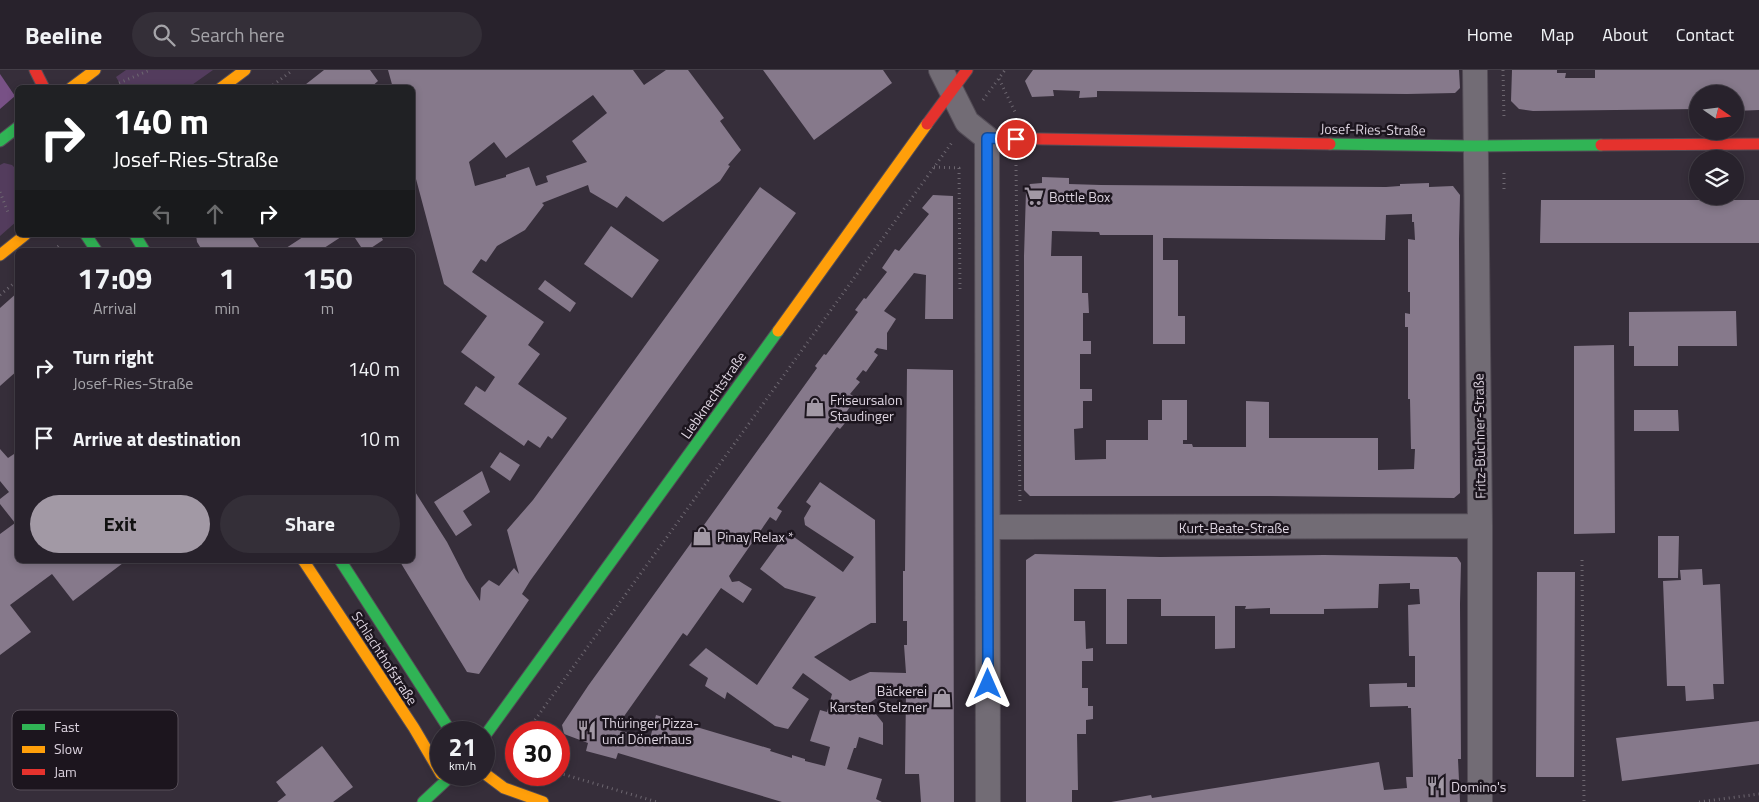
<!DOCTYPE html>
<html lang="en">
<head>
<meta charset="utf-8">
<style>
  :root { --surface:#28222c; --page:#342f38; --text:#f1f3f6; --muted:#a5a4a9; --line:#443f48; --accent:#a299a5 }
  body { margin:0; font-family:"Titillium Web",sans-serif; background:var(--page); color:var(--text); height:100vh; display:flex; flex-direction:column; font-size:19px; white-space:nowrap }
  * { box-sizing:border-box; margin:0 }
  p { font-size:16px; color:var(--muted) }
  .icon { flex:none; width:28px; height:28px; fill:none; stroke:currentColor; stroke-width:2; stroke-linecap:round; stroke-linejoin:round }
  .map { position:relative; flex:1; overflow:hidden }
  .details { position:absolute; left:15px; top:178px; width:400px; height:315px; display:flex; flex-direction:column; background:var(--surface); border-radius:8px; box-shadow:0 2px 8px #0003,0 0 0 1px var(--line) }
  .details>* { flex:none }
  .hud { position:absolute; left:15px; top:15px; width:400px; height:152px; border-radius:8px; box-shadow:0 2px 8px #0003,0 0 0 1px var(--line); background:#202124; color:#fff; overflow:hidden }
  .needle { width:32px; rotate:104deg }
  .controls { position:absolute; left:1689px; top:15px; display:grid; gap:10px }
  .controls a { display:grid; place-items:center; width:55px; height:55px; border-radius:50%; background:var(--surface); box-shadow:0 2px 8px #0003,0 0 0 1px var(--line); font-size:25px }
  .speed { position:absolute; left:430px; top:651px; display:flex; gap:10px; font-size:25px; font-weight:700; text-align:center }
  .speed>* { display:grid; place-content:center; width:65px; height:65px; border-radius:50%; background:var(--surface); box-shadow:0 2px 8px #0003,0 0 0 1px var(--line); line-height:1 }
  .speed small { font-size:12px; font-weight:400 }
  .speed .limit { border:8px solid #d22; background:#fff; color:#111 }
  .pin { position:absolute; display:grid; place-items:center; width:42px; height:42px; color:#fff; margin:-21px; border:2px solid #fff; border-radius:50%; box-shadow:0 1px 5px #0007 }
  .me { position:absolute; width:55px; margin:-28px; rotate:0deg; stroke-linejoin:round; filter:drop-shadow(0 0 4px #0008) }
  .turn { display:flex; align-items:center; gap:18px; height:105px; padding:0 15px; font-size:22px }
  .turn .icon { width:65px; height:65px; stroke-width:2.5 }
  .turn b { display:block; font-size:35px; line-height:42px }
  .lanes { display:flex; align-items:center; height:48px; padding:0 15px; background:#0003; justify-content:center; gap:25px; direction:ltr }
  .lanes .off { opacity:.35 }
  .eta { display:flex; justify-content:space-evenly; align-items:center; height:85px; text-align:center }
  .eta b { font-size:30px; font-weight:700; line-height:35px }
  .button { display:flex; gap:10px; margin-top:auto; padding:10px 15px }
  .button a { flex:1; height:58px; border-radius:30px; background:var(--accent); color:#111; font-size:20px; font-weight:700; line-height:58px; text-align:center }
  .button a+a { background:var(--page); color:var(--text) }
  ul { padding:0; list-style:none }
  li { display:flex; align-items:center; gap:15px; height:70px; padding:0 15px }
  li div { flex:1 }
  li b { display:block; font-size:19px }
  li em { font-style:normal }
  header { display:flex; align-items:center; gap:30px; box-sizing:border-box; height:70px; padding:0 25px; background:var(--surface); border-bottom:1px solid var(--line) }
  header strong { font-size:24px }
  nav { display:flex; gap:28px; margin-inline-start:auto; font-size:18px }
  .search { width:350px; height:45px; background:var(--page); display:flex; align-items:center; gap:12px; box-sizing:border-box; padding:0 18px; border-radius:28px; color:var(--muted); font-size:19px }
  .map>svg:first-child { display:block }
</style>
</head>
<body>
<header>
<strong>Beeline</strong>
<div class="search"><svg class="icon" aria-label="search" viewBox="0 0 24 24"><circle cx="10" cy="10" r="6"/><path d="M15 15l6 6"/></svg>Search here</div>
<nav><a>Home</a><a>Map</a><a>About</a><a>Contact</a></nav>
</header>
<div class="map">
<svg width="1759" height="732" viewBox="0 0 1759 732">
  <rect width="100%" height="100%" fill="#362e3a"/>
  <path fill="#533c5d" d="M126,0h87l-24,17h-67l-6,-10z
    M4,93l8,2 5,5v51l-17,15v-71z"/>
  <path fill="#785186" d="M0,4l15,22 -15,13z"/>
  <path fill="#86798b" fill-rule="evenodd" d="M324,0h46l8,11 -8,7h-69z
    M388,0h245l11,15 22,-15h22l36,48 -4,3 21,29 -13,15 2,1 -10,15 -57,41 -37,-26 -9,12 -27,-16 -2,-7 -46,18 2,2 -19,25 -28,16 -11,16 -5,-3 -9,13 72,50 -16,23 12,9 -22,30 49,34 -15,21 -4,-3 -8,12 -12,-8 -4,6 -60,-42 12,-18 9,6 10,-15 -34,-25 26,-36 -43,-32 -32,-120v-76h-19zM593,25l14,18 -35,28 15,21 -41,14 2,6 -12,4 -7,-19 -23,8v2l-31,9 -6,-24 25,-20 12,16z
    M763,0h120l9,13 -78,57z
    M1033,0h426l1,18 -5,5 -48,1 -310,-3v6l-18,1 1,-7 -27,-1 1,6 -22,1 -7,-16z
    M1512,0h45v3h9l-1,5h30v-8h164v40l-24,1v-17h-37v15l-165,2 -14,-2 -8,-8z
    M1042,107l27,1v6l32,1 285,2 14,-1v-2l29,-1v4l24,-1 7,9 -1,44 1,254 -6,5 -185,-2h-239l-6,-6v-234l2,-65 4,-7 12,-1zM1412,144v8h2l1,18 -7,-1v53h2v22l-5,-1v14h3v72h2l1,50h4l-1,20 -36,1v-32h-109v-36l-23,-1v46h-53l-1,-3h-9v-4h4v-40h-25v20h-14v20h-42v19l-31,1 -1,-31 9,-1v-27h9v-12h-12v-35h11v-13h-8v-28h6l-1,-20h-6v-37h-31l1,-25 47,1 1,3h53v109h32v-28h-7v-56h-15v-22l222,2 1,-25z
    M760,117l36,26 -266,368 -8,13 7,6 -50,74 -12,-2 -68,-112h13v-73l35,55 19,37 14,22 1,-13 8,-8 10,6 15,-18 5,6 -12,-44 26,-30z
    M933,125l20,1v123h-28l1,-44 -12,-2 -30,38 12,8 -9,14v17l-10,-2 -3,4 4,3 -12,17 -3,-2 -7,9 4,3 -10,12 6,4 -11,16 5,3 -10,12 -3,-2 -60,81 5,3 -6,10 -6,-4 -41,59 3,6 7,-1 13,8 -9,14 -22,-15 -34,48 -4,-3 -68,96 35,10 6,-24 115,34 -1,2 22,7v-3l13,4v2l20,5 5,-19 -20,-6 10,-31 7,2 5,-18 -29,-21 -11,15 17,11 -21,30 -13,-3 -48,-34 -2,7 -20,-13 3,-8 -19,-13 17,-17 51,37 59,-88 -31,-9 -25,-19 27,-37 56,40 11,-15 -49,-32 -1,-7 7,-12 -5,-4 14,-20 55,38 1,103h-5l-57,34 36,24 20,-9 36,1 -2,-28h3v-24h-4v-50h2l2,-202 46,1 1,432h-33l-2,-28h-14l1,-82h-28l3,3 -13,9 15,19v22l-24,-8 -3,11h-2l-7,21 35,10 -6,20 6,3h-100l-164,-49 -2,6 -30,-8 2,-8 -24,-9 -2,-9 26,-39 229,-318 -2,-2 9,-12 2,1 32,-43 -3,-2 9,-12 2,1 21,-27 -5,-4 13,-19 4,2 30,-37 -7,-6z
    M1541,130h218v43h-219z
    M611,156l48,34 -27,38 -48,-34z
    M196,165h55l10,15h-59l-5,-8z
    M306,165h38l-23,15h-38z
    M353,165h27l3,5 -15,10h-5z
    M545,210l31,23 -6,9 -32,-23z
    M18,222v78l-18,16v-78z
    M1736,241l1,35h-59v20h-44v-20h-5v-34z
    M1614,275l1,188 -41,1v-188z
    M1634,340h44l1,21h-45z
    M0,379l8,9 6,-4 4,4v102h109l-54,41 -21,-27 -42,31 21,27 -31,23v-121l15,-11 -15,-19v-5l9,-7 -9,-11z
    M500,382l20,13 -10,16 -20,-14z
    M482,401l8,21 -27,19 9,14 -16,11 -22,-34z
    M1658,466h21l-1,42h-20z
    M1035,484l125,3 164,-2 133,2 4,6 -1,41 1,155h-3l2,43h-349l40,-7 1,3 227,-36 5,28 23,-2 -1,-11h7l-2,-69h-3v-2l-38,1 -1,-23 38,-1v4h8v-31h-6l-1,-51 12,-1 -1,-15h-9v-6l-31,1 -1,24 -54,1v5h-54v-6l-25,1 1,-3h-11v42l-20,1v-33h-54v-17h-34v45h-21v-55h-32v32h11l1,28 7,-1v13h-11v27h6v18h5v13l-7,1v14h-9l1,56h-6v12h-46v-242z
    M1702,499l1,16 17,-1 4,100h-11l1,15 -28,2 -1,-15h-18l-4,-105 18,-1 -1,-10z
    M1537,502h38l-1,205h-38z
    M1759,651v43l-137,17 -6,-43z
    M322,676l31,41 -20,15h-56l9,-7 -10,-13z"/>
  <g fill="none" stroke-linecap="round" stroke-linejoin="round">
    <defs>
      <path id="street" d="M941,0l26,52 20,16 1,664
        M1475,0l5,456v276
        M988,457l492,-1"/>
      <path id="fast" d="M0,71l18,-14
        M1330,74l145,2 126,-1
        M86,165l10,15
        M135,165l9,15
        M340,490l111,172
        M484,667l294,-406
        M423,732l29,-27"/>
      <path id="slow" d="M71,18l24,-18
        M221,18l24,-18
        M0,185l25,-20
        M778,261l149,-207
        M303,490l111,168 27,46
        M484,703l20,15 39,14"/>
      <path id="jam" d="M35,0l9,18
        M927,54l40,-54
        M987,68l343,6
        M1601,75l158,-1"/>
    </defs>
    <use href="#street" stroke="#534c56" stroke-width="26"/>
    <use href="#fast" stroke="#534c56" stroke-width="13"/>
    <use href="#slow" stroke="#534c56" stroke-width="13"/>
    <use href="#jam" stroke="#534c56" stroke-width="13"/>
    <path stroke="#6d6770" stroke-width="3" stroke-dasharray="1 4" stroke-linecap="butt" d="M1503,0l1,49
      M999,9l16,33
      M119,13l31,-13
      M269,18l24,-18
      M983,30l22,-30
      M1016,95l4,339
      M934,97l25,1 1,124
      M1504,119v-16
      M0,122l9,23
      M54,180l7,-6
      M0,225l18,-15
      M1582,490l2,242
      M532,654l421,-583
      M559,703l98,29
      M1699,732l60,-8"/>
    <use href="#street" stroke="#726c75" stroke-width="24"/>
    <use href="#fast" stroke="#30b455" stroke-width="11"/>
    <use href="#slow" stroke="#ff9f0a" stroke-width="11"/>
    <use href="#jam" stroke="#e5322d" stroke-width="11"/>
  </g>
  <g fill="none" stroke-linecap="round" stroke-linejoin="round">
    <defs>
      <path id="route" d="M988,614l-1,-546 29,1"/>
    </defs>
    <use href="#route" stroke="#114b97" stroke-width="12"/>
    <use href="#route" stroke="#1a73e8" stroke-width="9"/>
  </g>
  <defs>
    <symbol id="supermarket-bare" viewBox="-9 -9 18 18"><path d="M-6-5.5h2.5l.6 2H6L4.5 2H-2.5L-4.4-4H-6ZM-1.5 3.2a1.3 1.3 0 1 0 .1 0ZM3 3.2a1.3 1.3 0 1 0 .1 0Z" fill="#a299a5" stroke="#1c151e" stroke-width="2.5" paint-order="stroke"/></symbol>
    <symbol id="shop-bare" viewBox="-9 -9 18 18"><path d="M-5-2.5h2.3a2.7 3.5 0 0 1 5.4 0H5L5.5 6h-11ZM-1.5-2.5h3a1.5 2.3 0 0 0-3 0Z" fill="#a299a5" stroke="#1c151e" stroke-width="2.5" paint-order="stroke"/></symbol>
    <symbol id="restaurant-bare" viewBox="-9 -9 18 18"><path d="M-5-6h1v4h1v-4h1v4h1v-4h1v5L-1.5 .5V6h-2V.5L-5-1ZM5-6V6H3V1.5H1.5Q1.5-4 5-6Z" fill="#a299a5" stroke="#1c151e" stroke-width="2.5" paint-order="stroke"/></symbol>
  </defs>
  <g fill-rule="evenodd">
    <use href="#supermarket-bare" x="1020" y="112" width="28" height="28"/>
    <use href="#shop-bare" x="801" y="323" width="28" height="28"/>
    <use href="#shop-bare" x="688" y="452" width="28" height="28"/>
    <use href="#shop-bare" x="928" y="614" width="28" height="28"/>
    <use href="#restaurant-bare" x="573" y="646" width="28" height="28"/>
    <use href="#restaurant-bare" x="1422" y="702" width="28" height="28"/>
  </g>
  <g text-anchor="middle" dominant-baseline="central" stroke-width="5" stroke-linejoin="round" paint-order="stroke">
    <g font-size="14" fill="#dcd3df" stroke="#1c151e">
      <text transform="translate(1373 59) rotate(1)">Josef-Ries-Straße</text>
      <text transform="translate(713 325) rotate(-55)">Liebknechtstraße</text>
      <text transform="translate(1479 366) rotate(-91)">Fritz-Büchner-Straße</text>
      <text x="1234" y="457">Kurt-Beate-Straße</text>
      <text transform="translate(385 588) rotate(57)">Schlachthofstraße</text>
    </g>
    <g font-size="14" fill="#dcd3df" stroke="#1c151e" text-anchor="start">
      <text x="1049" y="126">Bottle Box</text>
      <text x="830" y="329">Friseursalon<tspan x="830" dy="16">Staudinger</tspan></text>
      <text x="717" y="466">Pinay Relax *</text>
      <text x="927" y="620" text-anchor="end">Bäckerei<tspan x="927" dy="16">Karsten Stelzner</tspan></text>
      <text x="602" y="652">Thüringer Pizza-<tspan x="602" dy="16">und Dönerhaus</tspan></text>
      <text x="1451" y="716">Domino's</text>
    </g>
  </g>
  <rect x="12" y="640" width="166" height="80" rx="8" fill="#1c151e" stroke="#564e58" stroke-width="1"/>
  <rect x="22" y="654" width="23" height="6" fill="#30b455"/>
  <rect x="22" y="676" width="23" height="7" fill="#ff9f0a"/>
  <rect x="22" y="699" width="23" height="6" fill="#e5322d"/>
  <g font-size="14" fill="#dcd3df">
    <text x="54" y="662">Fast</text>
    <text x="54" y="684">Slow</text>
    <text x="54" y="707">Jam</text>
  </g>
</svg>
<div class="controls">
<a><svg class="needle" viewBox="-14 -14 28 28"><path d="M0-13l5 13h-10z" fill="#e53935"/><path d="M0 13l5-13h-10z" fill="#a5a4a9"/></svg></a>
<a><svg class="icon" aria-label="layers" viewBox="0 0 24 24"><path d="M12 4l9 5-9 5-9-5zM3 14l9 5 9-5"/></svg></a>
</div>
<div class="speed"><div>21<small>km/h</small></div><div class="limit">30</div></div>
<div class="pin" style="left:1016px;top:69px;background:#d93025"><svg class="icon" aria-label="arrive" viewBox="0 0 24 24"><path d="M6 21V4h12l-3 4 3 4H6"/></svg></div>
<svg class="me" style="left:988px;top:614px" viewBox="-20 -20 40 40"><path d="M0-17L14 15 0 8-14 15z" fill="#1a73e8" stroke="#fff" stroke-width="4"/></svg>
<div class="hud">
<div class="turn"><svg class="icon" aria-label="right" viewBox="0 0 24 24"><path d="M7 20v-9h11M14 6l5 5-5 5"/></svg><div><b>140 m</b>Josef-Ries-Straße</div></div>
<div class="lanes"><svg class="icon off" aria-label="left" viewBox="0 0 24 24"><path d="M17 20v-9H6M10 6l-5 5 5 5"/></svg><svg class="icon off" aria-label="ahead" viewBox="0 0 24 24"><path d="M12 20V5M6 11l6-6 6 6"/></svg><svg class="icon" aria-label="right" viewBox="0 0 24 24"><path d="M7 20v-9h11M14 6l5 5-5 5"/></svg></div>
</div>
<section class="details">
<div class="eta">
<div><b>17:09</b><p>Arrival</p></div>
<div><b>1</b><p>min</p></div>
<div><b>150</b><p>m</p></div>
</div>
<ul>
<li><svg class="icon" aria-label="right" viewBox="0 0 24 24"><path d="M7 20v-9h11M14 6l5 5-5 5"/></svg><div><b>Turn right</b><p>Josef-Ries-Straße</p></div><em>140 m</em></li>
<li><svg class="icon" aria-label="arrive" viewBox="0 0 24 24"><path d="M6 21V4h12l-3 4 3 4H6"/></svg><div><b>Arrive at destination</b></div><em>10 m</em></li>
</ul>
<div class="button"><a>Exit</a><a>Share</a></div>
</section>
</div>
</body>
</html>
